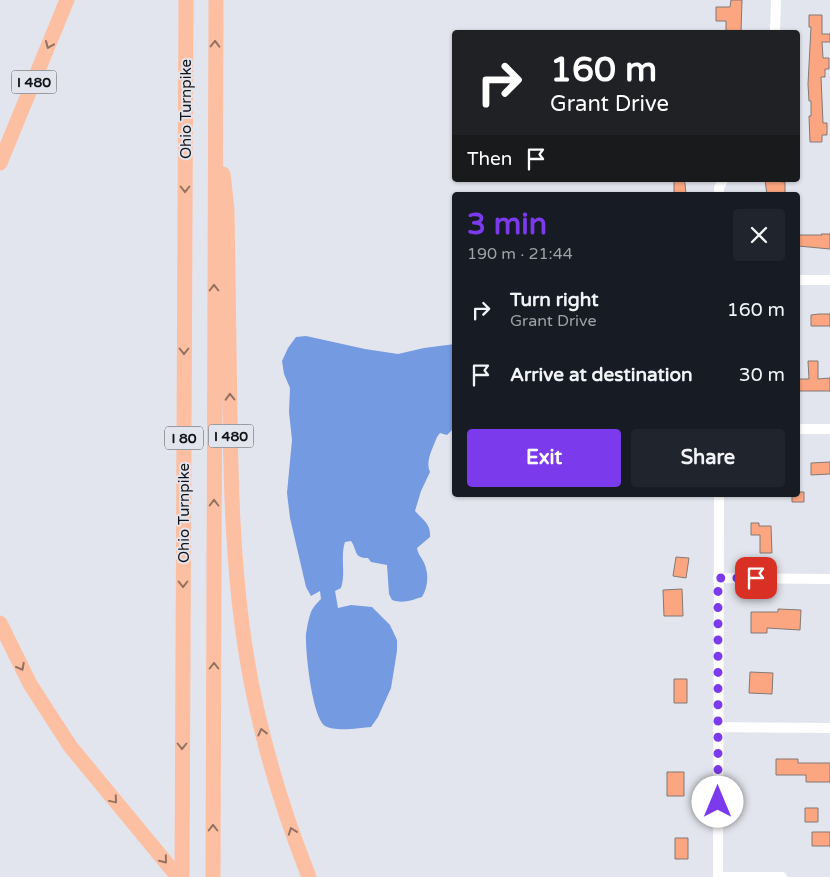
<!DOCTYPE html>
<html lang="en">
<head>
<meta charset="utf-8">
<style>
  :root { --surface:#171b24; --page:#20242c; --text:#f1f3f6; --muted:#9ea1a6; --accent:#7c3aed }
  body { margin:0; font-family:"Varela Round",sans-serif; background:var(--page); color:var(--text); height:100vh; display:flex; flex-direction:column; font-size:19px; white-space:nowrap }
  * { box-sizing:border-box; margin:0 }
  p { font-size:16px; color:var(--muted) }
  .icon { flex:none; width:28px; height:28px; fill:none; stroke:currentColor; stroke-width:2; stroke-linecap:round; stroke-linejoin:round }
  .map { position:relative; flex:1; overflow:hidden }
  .sheet { position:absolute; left:452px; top:192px; width:348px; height:305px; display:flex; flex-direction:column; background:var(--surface); border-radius:5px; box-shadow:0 1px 4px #0004 }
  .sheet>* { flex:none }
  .hud { position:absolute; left:452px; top:30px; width:348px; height:152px; border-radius:5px; box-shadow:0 1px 4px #0004; background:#202124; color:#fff; overflow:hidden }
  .pin { position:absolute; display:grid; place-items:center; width:42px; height:42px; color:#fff; margin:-21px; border-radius:10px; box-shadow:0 2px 8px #0006 }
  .me { position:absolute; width:55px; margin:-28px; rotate:0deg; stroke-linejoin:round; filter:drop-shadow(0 0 4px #0008) }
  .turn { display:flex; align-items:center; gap:18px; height:105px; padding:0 15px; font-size:22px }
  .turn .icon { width:65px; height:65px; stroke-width:2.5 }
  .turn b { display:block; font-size:35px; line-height:42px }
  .then { display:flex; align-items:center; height:48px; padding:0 15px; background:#0003; gap:10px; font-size:19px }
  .round { display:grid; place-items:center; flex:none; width:52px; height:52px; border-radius:5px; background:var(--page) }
  .headline { display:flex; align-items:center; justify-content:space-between; height:85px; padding:0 15px }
  h1 { font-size:30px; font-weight:800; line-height:38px; color:var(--accent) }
  .button { display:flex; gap:10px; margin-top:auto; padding:10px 15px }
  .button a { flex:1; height:58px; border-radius:5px; background:var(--accent); color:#fff; font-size:20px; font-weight:800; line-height:58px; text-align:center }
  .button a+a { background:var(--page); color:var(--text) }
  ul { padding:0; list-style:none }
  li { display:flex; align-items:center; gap:15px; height:65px; padding:0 15px }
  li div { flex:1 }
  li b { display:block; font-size:19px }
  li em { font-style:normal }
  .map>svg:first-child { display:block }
</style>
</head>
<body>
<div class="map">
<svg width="830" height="877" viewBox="0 0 830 877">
  <rect width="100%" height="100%" fill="#e3e5ee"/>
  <path fill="#749ae1" d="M306,336l59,13 33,5 26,-6 31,-4v83l-8,8 -7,-2 -3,4c-4,11 -12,24 -7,35l-9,19 -6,20c8,9 16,13 15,26l-13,11c1,5 2,6 5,11 7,11 7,26 0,38 -10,3 -19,7 -30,3l-3,-6 -2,-29 -16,-3 -3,-4c-15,0 -10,-7 -17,-17l-6,1c-5,15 1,31 -4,46l-6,3 3,17 13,-3 21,2 18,18 7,15v11l-6,37 -13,29 -7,10c-11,1 -36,5 -46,-1 -13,-8 -20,-76 -19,-92 1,-6 2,-13 4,-19 2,-7 6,-11 11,-16l-1,-8 -9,5 -5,-9 -16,-69 -3,-25 5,-53 -3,-28 1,-24 -6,-14 -2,-13 6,-13 8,-11z"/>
  <path fill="#fba681" stroke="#827975" d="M731,0h11l-1,32h-15v-11h-10v-14h14z
    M809,15h13v19h8v8h-8l1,16h6v11h-4v8h-4l2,46h4v12h-5v7h-12l-1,-26h2v-15h-2l-1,-17 3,-57h-2z
    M765,180l20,2v13h-18z
    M674,181h9l2,2 1,12h-12z
    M821,234h9v15l-32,-3v-11h24z
    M819,314h11v12h-19v-11z
    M808,361h10v18l12,-1v13h-32v-12h11z
    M830,462v12l-19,1v-12z
    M798,492h6v10h-12v-7h6z
    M751,523h8v3h12l1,27h-12v-18h-9z
    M676,557l13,1 -3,20 -13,-2z
    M682,589l1,27h-19l-1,-26z
    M778,609l23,1 -1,20 -33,-2v5h-16v-21h27z
    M750,672l23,1 -1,21 -23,-1z
    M674,679h13v24h-13z
    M776,759h22v4h32v19h-24v-7h-30z
    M667,772h17v24h-17z
    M805,808h13v14h-13z
    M812,832h18v14h-18z
    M675,838h13v21h-13z"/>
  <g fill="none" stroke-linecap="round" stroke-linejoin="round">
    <path stroke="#fff" stroke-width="10" d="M775,32l1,-32
      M719,195v-7l4,-8
      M798,280h32
      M798,429h32
      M718,578l112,1
      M718,727l112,1
      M718,877l1,-382
      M718,877h64"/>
    <path stroke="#fdbfa1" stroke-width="15" d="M0,163l67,-163
      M223,174l4,35c1,69 2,139 3,208 1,70 3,139 12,208 11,87 35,171 67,252
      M0,623l30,61 40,62 108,131
      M182,877l4,-877
      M213,877l3,-877"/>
  </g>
  <defs><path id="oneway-chevron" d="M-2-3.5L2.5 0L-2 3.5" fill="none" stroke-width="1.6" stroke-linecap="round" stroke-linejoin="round" transform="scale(1.25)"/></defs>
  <g stroke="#937262">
    <use href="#oneway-chevron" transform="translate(215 44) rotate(-89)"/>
    <use href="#oneway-chevron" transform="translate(49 45) rotate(113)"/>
    <use href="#oneway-chevron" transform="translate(185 189) rotate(90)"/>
    <use href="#oneway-chevron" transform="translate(214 288) rotate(-90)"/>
    <use href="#oneway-chevron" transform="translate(184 351) rotate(90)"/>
    <use href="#oneway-chevron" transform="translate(230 397) rotate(-91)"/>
    <use href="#oneway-chevron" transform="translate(214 503) rotate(-90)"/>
    <use href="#oneway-chevron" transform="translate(183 584) rotate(90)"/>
    <use href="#oneway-chevron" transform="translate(214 666) rotate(-90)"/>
    <use href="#oneway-chevron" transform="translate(21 667) rotate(62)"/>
    <use href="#oneway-chevron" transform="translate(262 732) rotate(-104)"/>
    <use href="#oneway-chevron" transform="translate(182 746) rotate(90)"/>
    <use href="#oneway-chevron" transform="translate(114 800) rotate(50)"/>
    <use href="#oneway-chevron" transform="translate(213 828) rotate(-90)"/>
    <use href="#oneway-chevron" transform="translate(292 831) rotate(-110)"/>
    <use href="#oneway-chevron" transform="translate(164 860) rotate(51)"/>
  </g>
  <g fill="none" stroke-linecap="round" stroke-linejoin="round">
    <path stroke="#7c3aed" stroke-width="9" stroke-dasharray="0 16.2" d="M718,802v-224h38"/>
  </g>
  <g text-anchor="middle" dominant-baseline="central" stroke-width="4" stroke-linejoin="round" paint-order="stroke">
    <g fill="#e3e5ee" stroke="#515257" stroke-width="1">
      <rect x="11.5" y="70.5" width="45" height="23" rx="4"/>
      <rect x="208.5" y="424.5" width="45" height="23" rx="4"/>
      <rect x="165" y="426.5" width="38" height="23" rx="4"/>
    </g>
    <g font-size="14" font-weight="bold" fill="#121316">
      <text x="34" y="82">I 480</text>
      <text x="231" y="436">I 480</text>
      <text x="184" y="438">I 80</text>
    </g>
    <g font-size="15" fill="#121316" stroke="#e3e5ee">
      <text transform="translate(186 109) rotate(-90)">Ohio Turnpike</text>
      <text transform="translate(184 513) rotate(-90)">Ohio Turnpike</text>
    </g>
  </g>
</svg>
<div class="pin" style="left:756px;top:578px;background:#d93025"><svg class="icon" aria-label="arrive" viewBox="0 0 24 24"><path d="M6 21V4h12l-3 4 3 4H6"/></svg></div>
<svg class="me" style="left:718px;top:802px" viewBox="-20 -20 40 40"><circle r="19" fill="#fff"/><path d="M0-13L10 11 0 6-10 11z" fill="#7c3aed"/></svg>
<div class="hud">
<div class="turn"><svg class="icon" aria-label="right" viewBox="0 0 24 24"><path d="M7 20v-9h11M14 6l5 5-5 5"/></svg><div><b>160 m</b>Grant Drive</div></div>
<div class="then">Then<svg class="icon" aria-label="arrive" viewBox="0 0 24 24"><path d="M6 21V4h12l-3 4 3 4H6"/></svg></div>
</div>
<section class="sheet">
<div class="headline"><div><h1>3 min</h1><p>190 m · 21:44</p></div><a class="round"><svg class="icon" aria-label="close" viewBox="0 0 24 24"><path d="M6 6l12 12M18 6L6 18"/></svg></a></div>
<ul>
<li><svg class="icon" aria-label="right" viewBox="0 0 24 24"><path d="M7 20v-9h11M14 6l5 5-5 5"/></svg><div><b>Turn right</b><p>Grant Drive</p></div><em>160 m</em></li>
<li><svg class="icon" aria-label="arrive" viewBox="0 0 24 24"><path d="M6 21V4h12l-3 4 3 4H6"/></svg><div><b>Arrive at destination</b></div><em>30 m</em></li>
</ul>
<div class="button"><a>Exit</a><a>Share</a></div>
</section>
</div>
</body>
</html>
